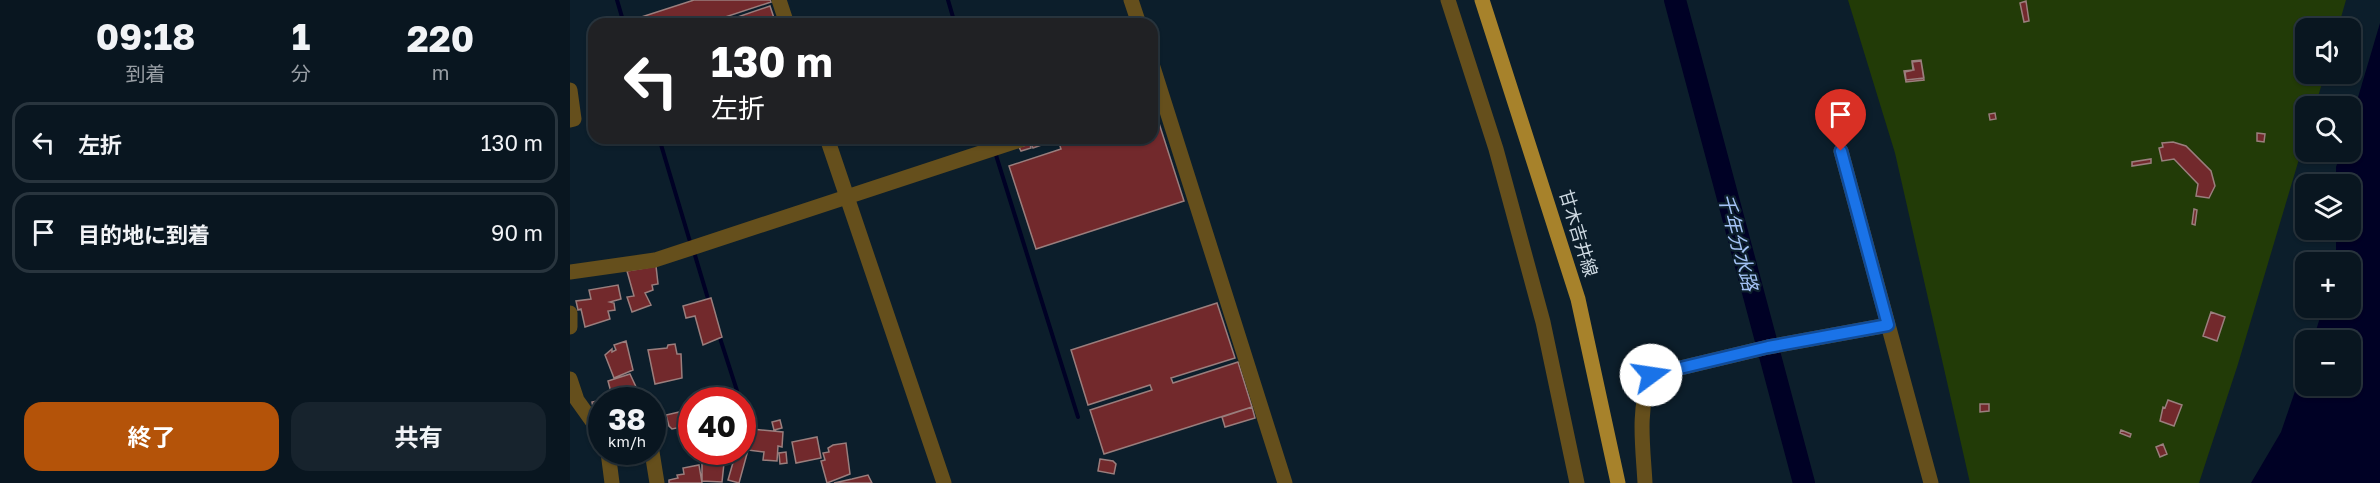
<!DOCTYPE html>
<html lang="ja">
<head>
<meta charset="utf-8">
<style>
  :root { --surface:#091620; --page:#17232d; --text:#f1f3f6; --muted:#999fa5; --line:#29353e; --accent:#b45309 }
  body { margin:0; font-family:"Golos Text","Noto Sans JP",sans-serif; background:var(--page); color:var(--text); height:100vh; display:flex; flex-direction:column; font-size:22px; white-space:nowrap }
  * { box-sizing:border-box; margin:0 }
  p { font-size:20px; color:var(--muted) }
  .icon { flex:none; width:33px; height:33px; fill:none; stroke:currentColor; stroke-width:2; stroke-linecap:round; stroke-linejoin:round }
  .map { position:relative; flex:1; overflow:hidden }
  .side { display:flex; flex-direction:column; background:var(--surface); width:570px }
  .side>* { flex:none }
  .hud { position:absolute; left:18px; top:18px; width:570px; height:126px; border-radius:18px; box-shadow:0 2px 4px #0004,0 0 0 2px var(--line); background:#202124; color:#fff; overflow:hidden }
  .tools { position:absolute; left:1725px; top:18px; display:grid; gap:12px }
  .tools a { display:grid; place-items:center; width:66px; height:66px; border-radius:12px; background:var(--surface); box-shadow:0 2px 4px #0004,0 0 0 2px var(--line); font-size:30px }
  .speed { position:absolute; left:18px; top:387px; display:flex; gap:12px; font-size:30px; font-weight:700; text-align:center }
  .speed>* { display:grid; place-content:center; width:78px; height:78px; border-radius:50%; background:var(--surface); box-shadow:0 2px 4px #0004,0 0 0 2px var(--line); line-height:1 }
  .speed small { font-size:15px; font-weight:400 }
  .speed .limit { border:9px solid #d22; background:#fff; color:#111 }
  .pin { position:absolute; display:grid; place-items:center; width:51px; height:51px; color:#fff; margin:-62px -26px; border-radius:50% 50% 50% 0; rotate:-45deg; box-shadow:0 0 6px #0007 }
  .pin .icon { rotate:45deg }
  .me { position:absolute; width:66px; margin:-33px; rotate:76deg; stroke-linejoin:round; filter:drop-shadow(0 0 4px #0008) }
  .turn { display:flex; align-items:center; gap:21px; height:126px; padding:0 24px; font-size:27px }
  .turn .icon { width:78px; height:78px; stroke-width:2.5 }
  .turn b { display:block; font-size:42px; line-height:51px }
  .eta { display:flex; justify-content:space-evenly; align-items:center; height:102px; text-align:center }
  .eta b { font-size:36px; font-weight:700; line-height:42px }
  .button { display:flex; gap:12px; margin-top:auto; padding:12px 24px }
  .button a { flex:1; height:69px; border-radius:18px; background:var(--accent); color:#fff; font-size:24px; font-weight:700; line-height:69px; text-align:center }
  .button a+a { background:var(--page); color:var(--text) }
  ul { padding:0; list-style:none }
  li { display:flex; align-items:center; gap:18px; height:81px; margin:0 12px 9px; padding:0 12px; border:3px solid var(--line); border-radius:18px }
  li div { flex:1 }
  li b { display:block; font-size:22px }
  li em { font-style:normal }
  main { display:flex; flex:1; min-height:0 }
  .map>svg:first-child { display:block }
</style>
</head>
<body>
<main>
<section class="side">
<div class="eta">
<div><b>09:18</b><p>到着</p></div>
<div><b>1</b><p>分</p></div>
<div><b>220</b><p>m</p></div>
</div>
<ul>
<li><svg class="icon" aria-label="left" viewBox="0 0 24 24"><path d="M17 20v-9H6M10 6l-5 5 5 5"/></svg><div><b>左折</b></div><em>130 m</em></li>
<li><svg class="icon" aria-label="arrive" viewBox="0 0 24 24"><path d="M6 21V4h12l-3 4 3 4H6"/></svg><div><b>目的地に到着</b></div><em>90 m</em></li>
</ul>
<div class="button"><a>終了</a><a>共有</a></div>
</section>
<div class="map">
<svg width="1810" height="483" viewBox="0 0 1810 483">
  <rect width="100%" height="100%" fill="#0c1e2b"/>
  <path fill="#223b07" d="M1278,0h498l-8,28h-32v46h19l-10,32h-9l-1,33 -67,225 -39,119h-229l-75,-330z"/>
  <path fill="#000125" d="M1810,23v460h-129l30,-51 24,-70 1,24h44v-46h-37l10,-32h27v-46h-14v-32h14v-46h-14v-17l5,-15h9l1,-31z"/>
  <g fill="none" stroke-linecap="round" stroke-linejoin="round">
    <path stroke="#000125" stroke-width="4" d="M47,0l7,24
      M378,0l7,24
      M582,48l5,14
      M89,138l32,107
      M425,152l83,265
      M124,252l15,50
      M149,335l21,65
      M172,409l1,2"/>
    <path stroke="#000125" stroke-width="22" d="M1105,0l129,483"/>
  </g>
  <path fill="#72292c" stroke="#9a7e7d" stroke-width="1.5" d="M124,0h76l1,2 -67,22h-74l-1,-3z
    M1456,1l3,20 -5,1 -4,-19z
    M200,6l6,18h-59z
    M1351,60l3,18 -18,2 -1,-8 9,-2 -2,-9z
    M1351,61l3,19 -18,2 -2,-11 9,-1 -1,-8z
    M1425,113l1,6 -6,1 -1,-6z
    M587,117l27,84 -148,48 -27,-83 52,-17 -3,-9 5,-2h89v-20z
    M1687,133l8,1 -1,8 -7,-1z
    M475,138l2,5 -14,5 -2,-5z
    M1603,142l13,4 25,25 4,15 -6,12 -13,-2 2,-12 -24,-25 -12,2 -3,-13 4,-1 -1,-4z
    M460,144l1,4 -10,3 -2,-4z
    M1581,159v4l-19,3v-4z
    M1624,209l3,1 -2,15 -3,-1z
    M86,266l2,18 -6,1 1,5 -8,3 6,12 -19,7 -5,-15 7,-1 -7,-25z
    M48,285l3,14 -11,3 4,1 1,7 -7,1 2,8 -25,8 -4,-18 -3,1 -2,-9 15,-2 -2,-9z
    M141,298l11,39 -19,8 -8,-29 -9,2 -3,-12z
    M647,303l18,55 -64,20 2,5 65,-21 14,45 -148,47 -14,-44 62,-20 -2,-5 -62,20 -17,-55z
    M1641,312l14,5 -8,24 -14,-5z
    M56,341l7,29 -19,8 -9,-23 7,-6v3l4,-2 -2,-5z
    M105,344l2,10h4l1,24 -27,6 -7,-34 19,-2 1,-3z
    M60,374l7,15 -5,3 3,8h-22l-5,-19z
    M37,399l-5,1v15l-7,2 -3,-15z
    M1598,400l14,5 -8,21 -14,-5 3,-14 2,1z
    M1410,404h9v7l-9,1z
    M682,407l3,11 -30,9 -3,-10z
    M122,409l-1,16 -19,4 -3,-3 -3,-11z
    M93,411l2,8 -11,3 -2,-9z
    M210,420l2,8 -8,2 -2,-8z
    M172,428l41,4 -1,15 -4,-1 -1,15 -14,-1 1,-8 -16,-2 -9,33 -11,-3 8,-28h6z
    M1551,430l10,4 -1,3 -10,-4z
    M247,437l4,21 -25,5 -4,-21z
    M276,443l4,31 -23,9 -6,-22 4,-1 -2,-7 6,-1 -1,-4 5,-3z
    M1593,444l4,10 -7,3 -4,-10z
    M132,452h29v2h-6l-3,28 -20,-1z
    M216,452l1,11 -7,1 -1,-11z
    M530,459l13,2 3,3 -2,10 -16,-3z
    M129,465l3,18h-33v-3l9,-2 -1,-3 7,-1 -1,-6z
    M298,475l4,8h-38l18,-4z"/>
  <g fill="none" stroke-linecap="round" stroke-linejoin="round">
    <path stroke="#654f1c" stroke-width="15" d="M209,0l8,24
      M561,0l8,24
      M878,0l48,149 47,173 34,161
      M582,64l133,419
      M0,90l4,29 -4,1
      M257,138l117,345
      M1271,151l90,332
      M0,272l85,-12 371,-122
      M0,313v14
      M0,379l7,21 25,35
      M71,396l1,4
      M38,452l4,31
      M82,452l5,31
      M1075,483c-2,-37 -8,-72 6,-108l117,-28 120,-22"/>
    <path stroke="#a7822b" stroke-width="15" d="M912,0l96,299 40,184"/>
  </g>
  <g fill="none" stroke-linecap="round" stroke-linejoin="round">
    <defs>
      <path id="route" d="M1081,375l117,-28 120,-22 -47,-174"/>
    </defs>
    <use href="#route" stroke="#114b97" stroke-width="15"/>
    <use href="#route" stroke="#1a73e8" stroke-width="10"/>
  </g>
  <g text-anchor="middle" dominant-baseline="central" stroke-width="4.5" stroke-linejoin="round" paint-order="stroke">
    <g font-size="18" fill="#ced9e2" stroke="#0c1e2b">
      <text transform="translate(1009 233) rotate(73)">甘木吉井線</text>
    </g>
    <g font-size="20" font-style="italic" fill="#a4c2f5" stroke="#0c1e2b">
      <text transform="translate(1169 242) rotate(75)">千年分水路</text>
    </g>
  </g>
</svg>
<div class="tools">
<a><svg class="icon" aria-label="sound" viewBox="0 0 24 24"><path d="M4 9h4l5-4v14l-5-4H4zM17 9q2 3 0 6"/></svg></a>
<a><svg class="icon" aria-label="search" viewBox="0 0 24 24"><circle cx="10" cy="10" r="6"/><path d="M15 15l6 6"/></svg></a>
<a><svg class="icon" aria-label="layers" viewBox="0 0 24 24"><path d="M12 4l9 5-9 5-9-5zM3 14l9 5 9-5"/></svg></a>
<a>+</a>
<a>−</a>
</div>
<div class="speed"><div>38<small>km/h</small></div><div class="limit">40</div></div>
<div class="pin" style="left:1271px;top:151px;background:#d93025"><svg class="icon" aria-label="arrive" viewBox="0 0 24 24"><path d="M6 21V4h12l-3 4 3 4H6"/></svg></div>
<svg class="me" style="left:1081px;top:375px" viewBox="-20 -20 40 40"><circle r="19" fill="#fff"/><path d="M0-13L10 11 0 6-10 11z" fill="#1a73e8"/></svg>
<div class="hud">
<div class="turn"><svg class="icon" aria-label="left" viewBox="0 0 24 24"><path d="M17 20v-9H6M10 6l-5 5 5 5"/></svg><div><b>130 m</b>左折</div></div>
</div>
</div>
</main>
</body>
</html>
